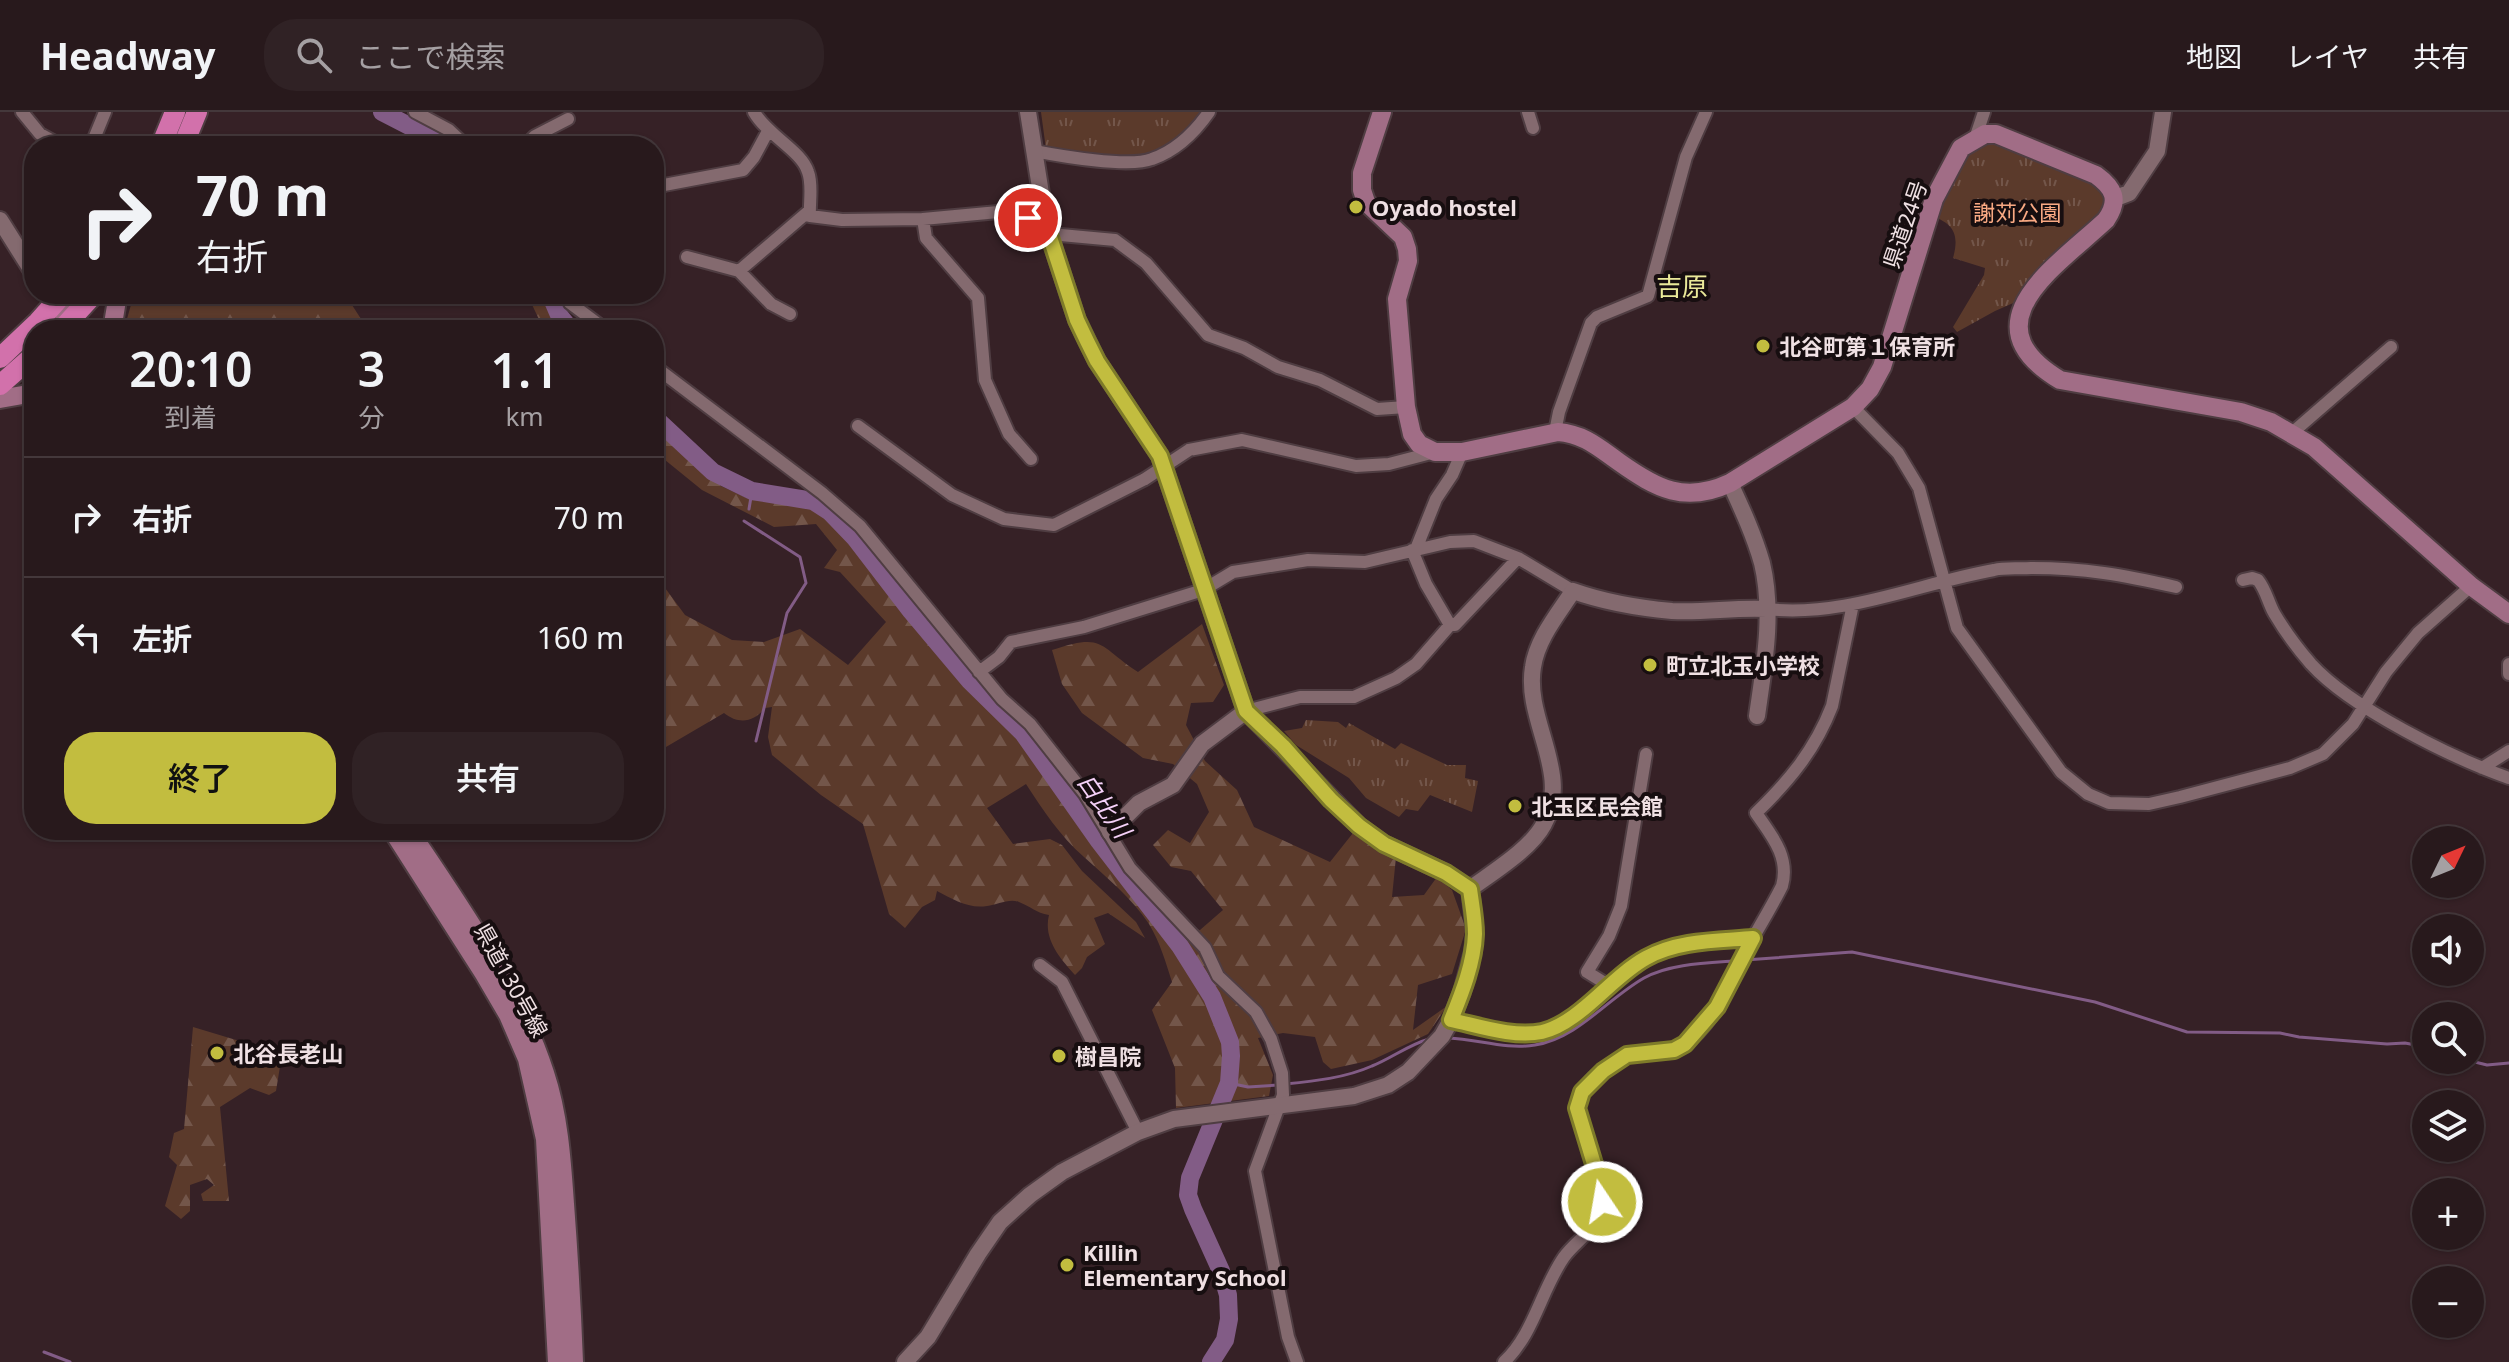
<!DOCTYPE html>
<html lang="ja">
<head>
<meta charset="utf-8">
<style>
  :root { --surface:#28191c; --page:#302225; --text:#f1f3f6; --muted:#a5a0a3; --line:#44383b; --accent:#c2bd3f }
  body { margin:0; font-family:"Noto Sans","Noto Sans JP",sans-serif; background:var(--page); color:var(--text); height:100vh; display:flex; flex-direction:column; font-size:30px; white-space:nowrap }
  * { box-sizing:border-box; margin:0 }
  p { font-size:26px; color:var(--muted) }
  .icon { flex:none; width:44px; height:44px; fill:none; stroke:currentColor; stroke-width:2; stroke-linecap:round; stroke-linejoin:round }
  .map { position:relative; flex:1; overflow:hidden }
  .drawer { position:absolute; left:24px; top:208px; width:640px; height:520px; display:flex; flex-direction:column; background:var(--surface); border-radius:32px; box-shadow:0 2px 6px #0004,0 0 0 2px var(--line) }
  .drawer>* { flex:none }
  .hud { position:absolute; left:24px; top:24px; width:640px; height:168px; border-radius:32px; box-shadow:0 2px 6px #0004,0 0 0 2px var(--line); background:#28191c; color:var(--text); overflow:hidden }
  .needle { width:52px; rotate:47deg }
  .buttons { position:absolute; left:2412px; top:714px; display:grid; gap:16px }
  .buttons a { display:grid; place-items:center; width:72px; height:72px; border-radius:50%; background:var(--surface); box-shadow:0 2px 6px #0004,0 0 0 2px var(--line); font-size:40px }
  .pin { position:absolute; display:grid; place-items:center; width:68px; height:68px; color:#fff; margin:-34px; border:4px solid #fff; border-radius:50%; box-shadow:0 2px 8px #0007 }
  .me { position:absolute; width:88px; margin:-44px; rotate:348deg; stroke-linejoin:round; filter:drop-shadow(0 0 6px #0008) }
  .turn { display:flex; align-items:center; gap:28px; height:168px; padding:0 40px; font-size:36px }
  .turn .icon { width:104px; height:104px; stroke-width:2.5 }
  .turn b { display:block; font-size:56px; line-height:68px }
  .eta { display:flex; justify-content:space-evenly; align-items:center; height:136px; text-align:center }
  .eta b { font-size:48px; font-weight:600; line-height:56px }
  .cta { display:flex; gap:16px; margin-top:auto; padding:16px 40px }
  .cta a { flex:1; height:92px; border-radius:32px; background:var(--accent); color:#111; font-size:32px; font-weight:600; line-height:92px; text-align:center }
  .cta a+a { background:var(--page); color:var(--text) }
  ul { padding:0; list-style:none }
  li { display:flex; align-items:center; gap:24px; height:120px; padding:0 40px; border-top:2px solid var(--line) }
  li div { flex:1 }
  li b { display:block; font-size:30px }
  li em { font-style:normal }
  header { display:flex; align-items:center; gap:48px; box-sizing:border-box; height:112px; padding:0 40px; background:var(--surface); border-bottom:2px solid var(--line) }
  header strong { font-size:38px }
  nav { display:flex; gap:44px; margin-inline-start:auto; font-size:28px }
  .search { width:560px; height:72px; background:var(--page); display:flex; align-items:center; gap:20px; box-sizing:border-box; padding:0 28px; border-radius:32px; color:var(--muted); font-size:30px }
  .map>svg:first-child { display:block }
</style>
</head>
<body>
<header>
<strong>Headway</strong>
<div class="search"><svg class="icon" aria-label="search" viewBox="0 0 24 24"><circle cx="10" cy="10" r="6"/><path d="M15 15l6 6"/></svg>ここで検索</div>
<nav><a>地図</a><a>レイヤ</a><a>共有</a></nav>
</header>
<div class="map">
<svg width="2509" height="1250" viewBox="0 0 2509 1250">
  <defs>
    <pattern id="grass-tufts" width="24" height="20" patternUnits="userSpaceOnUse" patternTransform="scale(2)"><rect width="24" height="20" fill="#5b3a2b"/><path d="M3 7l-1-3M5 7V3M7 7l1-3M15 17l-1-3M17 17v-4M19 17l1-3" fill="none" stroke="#73564a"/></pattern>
    <pattern id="forest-firs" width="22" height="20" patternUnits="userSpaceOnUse" patternTransform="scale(2)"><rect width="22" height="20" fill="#5b3a2b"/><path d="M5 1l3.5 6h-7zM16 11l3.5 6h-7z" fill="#73564a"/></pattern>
  </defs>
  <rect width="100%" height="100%" fill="#362126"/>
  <path fill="url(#grass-tufts)" d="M1041,0h168c-14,17 -34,33 -55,41 -22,9 -84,0 -108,-4z
    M1985,22l111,41 20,23 -89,99 -32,14 -38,21 -4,-5 31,-52 1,-7 -32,-10c7,-25 0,-35 -24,-43l32,-67z
    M1306,608l32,2 8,6 3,-5 46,26 6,-6 46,22h19l-1,13 13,3 -6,31 -42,-17 -12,16 -12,-2 -7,8 -33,-19 -17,-20 -53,-33 -12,-14 18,-3z"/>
  <path fill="url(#forest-firs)" d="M134,182h211l23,36h-240l-1,-11z
    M527,182h17l21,36h-21z
    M654,315l67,59 28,13h67l22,15 31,32 93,117 72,76 106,151 31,34 29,6 23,-20 -32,-39 -20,-4 -18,-22 15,-15 22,13 19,-31 -12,-28 -24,-20 -30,-6 -61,-45 -20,-29 -10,-34c53,-18 46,-4 86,22l64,-48 22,61 -11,17 -22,1 -5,22 19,36 32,29 17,37 76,35 23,-29 16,12 27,12 -4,40 32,-2 13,-18 15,13 14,39 -14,45 -34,11 -5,45 34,-24 -19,28 -56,26 -41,9 -8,-7 -8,-25 -32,-4 -25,5 15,37 -4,21 -93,12 -1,-40 -23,-58 20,-28c-6,-19 -12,-40 -23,-58 -17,-26 -43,-47 -65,-67 -24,-21 -41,-47 -58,-73l-39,24 26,36 37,-5 12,6 20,26 54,51 9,16 -37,-25 -14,5 11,26 -18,13 -5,11 -7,7c-15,-17 -32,-36 -26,-60 -13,-2 -19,-9 -30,-13 -10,-4 -22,3 -32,4 -19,3 -34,-7 -50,-15l-2,9 -13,7 -17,21 -16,-14 -26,-90 -42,-29 -49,-40 -4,-18 4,-30 -7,1c-11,14 -26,17 -41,5l-70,41v-181l31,42 47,25 32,2 36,-13 48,36 38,-43 -46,-50 -16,-4 13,-18 -21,-26 -42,3 -72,-37 -48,-39z
    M193,915l89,27 -6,37 -7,4 -19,-7 -30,19 9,94h-26l-2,-7 13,-9 -7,-6 -17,6v26l-9,8 -16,-13 12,-41 -8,-8 5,-24 10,-4z"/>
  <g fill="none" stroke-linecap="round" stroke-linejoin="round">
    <path stroke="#825c86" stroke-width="3" d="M749,397l3,-18
      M744,409l56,36 6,26 -19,30 -31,128
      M1745,848l107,-8 243,50 92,30 93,1 19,4 88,7 18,-1 21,4
      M1449,926c28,1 57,12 86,7 43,-7 72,-46 109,-67 25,-14 61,-15 90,-17
      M2467,948l20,5 22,-2
      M1229,971l19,4 30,-2
      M1285,972c30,-3 60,-6 87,-18 20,-8 36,-21 57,-27
      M44,1240l26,10"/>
    <path stroke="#825c86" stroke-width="18" d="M382,0l66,34
      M550,182l9,21 12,15
      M654,305l59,55 39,19 61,10 17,11 25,26 56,73 58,69 54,53 76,108 81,105 32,51 18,45 1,14 -2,27 -39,95 -2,17 5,14 28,62 7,24 1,24 -4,21 -14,22"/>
    <defs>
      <path id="minor" d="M22,0l18,22 22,12
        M415,0l34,18 17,16
        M754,0c13,23 48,39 54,60 5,13 1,31 2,44l32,4 81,-1 86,-8 37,14
        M1528,0l5,16
        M1975,27l9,-27
        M91,34l14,-34
        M525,34l10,-10 33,-17
        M1034,39c26,5 95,17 118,8 23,-8 43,-27 57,-47
        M654,78l10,-5 79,-15 11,-13 14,-26
        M923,107l3,19 52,60 7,82 24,54 22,25
        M1050,122l65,6 31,23 62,72 36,13 34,19 42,13 57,29 29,-2
        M687,145l52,14 32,33 19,10
        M739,159l70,-60
        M565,182l5,9 36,27
        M654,254l168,127 38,33 142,173 28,25 55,70 45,74 75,80 13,28 38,36 15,27 11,34 1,22 -28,76 33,166 9,25
        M1853,295l45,46 21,35 38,140 104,144 27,22 21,9 40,1 31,-7 110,-29 33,-14 30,-30 33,-52 32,-39 53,-47
        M858,314l94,69 52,24 50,6 91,-46
        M1555,320l4,-20 32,-89 6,-6 51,-21 38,-139 20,-45
        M2292,321l99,-86
        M1189,338l53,-10 114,26 33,-2 46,-12
        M1416,437l20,-50 16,-24 10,-23
        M1412,438l14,34 24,41
        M2243,468l9,-2 6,2c8,10 10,22 16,33 10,17 24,36 37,51 40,44 141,94 198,114
        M1767,497c77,9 153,-26 227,-39 12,-3 25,-1 37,-2 54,0 92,7 145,19
        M2509,552v10
        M979,560l20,-15 12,-15 73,-15 119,-37 30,-18 75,-12 57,2 85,-20 24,-1 44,17 55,33
        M1246,599l54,-14h54l42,-19 20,-14 34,-39h5l63,-67
        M2482,656l27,-17
        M1040,853l22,17 76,150
        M1608,873l-21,-13 22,-36 12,-30 25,-152
        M1451,908c27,6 58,16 85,13 40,-5 75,-56 110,-75 32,-18 72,-17 107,-20
        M1504,1250c30,-28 37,-72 60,-105 13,-18 37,-30 38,-53 1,-31 -34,-89 -20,-112 13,-22 41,-37 65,-40 13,-1 25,0 36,-7 33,-21 45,-63 63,-95 12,-21 25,-42 36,-64 8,-29 -10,-50 -26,-73 33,-32 59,-63 76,-107l21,-102"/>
      <path id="tertiary" d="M1028,0l18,113 31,95 20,41 63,95 86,255 113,115 25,18 62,29 24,16
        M2116,86l13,-5 28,-42 6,-39
        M0,108l34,54
        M1730,371c12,26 24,52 32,80 12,50 2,103 -5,153
        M1110,720l29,-29 34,-18 29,-41 44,-33
        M1470,777c23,-17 61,-40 74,-65 28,-51 -20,-104 -11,-157 4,-28 25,-53 40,-76 31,11 66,17 99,20 32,2 63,-4 95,-2
        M905,1250l23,-25 50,-83 22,-32 30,-27 32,-23 76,-40 36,-13 180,-23 34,-11 20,-13 34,-36 9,-16 11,-28 11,-41 2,-18 -5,-44"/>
      <path id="secondary" d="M1382,0l-20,61v17l4,12 37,35 4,12 1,12 -11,38 9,108 6,27 7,10 16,8h27l96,-20c26,2 41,16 61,30 38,27 66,42 111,21l123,-76 17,-18 12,-22 52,-168 27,-51 24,-14h11l100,41c18,13 24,25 10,45 -49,46 -141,103 -46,160l181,32 30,10 43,25 157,139 38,28
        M54,192l29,26
        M112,218l6,-36
        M0,287l34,-6
        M392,718l92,144 24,41 19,44 18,80 12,223
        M409,718c51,77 107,154 136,243 14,42 17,88 20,131 4,53 7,105 9,158"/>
      <path id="trunk" d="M161,34l14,-34
        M183,34l14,-34
        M61,218l33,-36
        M0,246l38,-36 25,-28
        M0,273l34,-30"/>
    </defs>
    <use href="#minor" stroke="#4f3d42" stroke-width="16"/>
    <use href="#tertiary" stroke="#4f3d42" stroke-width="20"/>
    <use href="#secondary" stroke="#4f3d42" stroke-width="22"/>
    <use href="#trunk" stroke="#4f3d42" stroke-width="24"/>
    <use href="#minor" stroke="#846a6f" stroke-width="12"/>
    <use href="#tertiary" stroke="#846a6f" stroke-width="16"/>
    <use href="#secondary" stroke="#a16d86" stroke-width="18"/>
    <use href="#trunk" stroke="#d271ab" stroke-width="20"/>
    <defs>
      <path id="minor-bridge" d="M1145,367l44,-29"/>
    </defs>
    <use href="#minor-bridge" stroke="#4f3d42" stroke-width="16" stroke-linecap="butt"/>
    <use href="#minor-bridge" stroke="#846a6f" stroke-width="12"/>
  </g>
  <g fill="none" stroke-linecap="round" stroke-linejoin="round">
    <defs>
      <path id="route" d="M1028,106l18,7 31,95 10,21 10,20 63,95 86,255 37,35 48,54 28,26 25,18 62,29 24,16c2,15 5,30 5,45 -1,29 -13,59 -24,86 28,6 63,18 91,12 38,-9 69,-55 104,-74 32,-18 72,-17 107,-20l-36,69 -32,37 -11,6 -47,5 -24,16 -21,21 -5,16 24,79 1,15"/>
    </defs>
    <use href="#route" stroke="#7e7b29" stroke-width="20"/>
    <use href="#route" stroke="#c2bd3f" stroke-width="14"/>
  </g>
  <g fill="#c2bd3f" stroke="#170e10" stroke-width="3">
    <circle cx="1356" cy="95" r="8"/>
    <circle cx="1763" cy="234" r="8"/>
    <circle cx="1650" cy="553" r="8"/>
    <circle cx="1515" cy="694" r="8"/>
    <circle cx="217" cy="941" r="8"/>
    <circle cx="1059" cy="944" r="8"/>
    <circle cx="1067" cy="1153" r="8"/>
  </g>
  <g text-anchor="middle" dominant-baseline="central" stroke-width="8" stroke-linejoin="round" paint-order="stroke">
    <g font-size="22" font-weight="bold" fill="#efe0e3" stroke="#170e10" text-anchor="start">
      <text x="1372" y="95">Oyado hostel</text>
      <text x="1779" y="234">北谷町第１保育所</text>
      <text x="1666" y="553">町立北玉小学校</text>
      <text x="1531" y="694">北玉区民会館</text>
      <text x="233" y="941">北谷長老山</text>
      <text x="1075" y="944">樹昌院</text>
      <text x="1083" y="1140">Killin<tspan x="1083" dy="25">Elementary School</tspan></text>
    </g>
    <g font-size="22" fill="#f9a983" stroke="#170e10">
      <text x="2017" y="100">謝苅公園</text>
    </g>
    <g font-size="22" fill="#efe0e3" stroke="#170e10">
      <text transform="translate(1904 112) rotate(-71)">県道24号</text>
      <text transform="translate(512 868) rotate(61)">県道130号線</text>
    </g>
    <g font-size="24" font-style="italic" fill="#f5d1f8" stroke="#170e10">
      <text transform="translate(1105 693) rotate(55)">白比川</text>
    </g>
    <g font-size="26" fill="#eae999" stroke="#170e10">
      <text x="1682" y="174">吉原</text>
    </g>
  </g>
</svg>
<div class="buttons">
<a><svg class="needle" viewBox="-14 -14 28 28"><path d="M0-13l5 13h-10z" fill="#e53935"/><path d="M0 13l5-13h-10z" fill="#a5a0a3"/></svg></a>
<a><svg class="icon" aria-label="sound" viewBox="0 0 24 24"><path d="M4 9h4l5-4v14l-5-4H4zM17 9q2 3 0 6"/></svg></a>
<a><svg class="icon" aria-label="search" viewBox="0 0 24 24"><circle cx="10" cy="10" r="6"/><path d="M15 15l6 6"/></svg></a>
<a><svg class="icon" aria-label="layers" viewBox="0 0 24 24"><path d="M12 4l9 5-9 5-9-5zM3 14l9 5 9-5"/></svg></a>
<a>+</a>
<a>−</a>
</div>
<div class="pin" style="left:1028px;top:106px;background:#d93025"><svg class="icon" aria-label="arrive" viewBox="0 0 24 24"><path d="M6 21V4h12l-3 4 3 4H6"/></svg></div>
<svg class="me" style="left:1602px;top:1090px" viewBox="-20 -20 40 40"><circle r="17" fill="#c2bd3f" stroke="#fff" stroke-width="3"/><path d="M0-11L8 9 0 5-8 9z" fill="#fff"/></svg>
<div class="hud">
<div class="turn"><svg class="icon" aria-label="right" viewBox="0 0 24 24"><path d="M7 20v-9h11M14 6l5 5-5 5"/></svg><div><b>70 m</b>右折</div></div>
</div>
<section class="drawer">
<div class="eta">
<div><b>20:10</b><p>到着</p></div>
<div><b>3</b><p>分</p></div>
<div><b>1.1</b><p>km</p></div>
</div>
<ul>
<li><svg class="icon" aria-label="right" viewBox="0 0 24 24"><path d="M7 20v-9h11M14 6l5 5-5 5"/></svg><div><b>右折</b></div><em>70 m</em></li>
<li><svg class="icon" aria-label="left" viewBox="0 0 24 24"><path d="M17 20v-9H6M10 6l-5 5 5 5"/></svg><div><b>左折</b></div><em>160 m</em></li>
</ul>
<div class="cta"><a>終了</a><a>共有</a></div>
</section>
</div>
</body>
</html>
